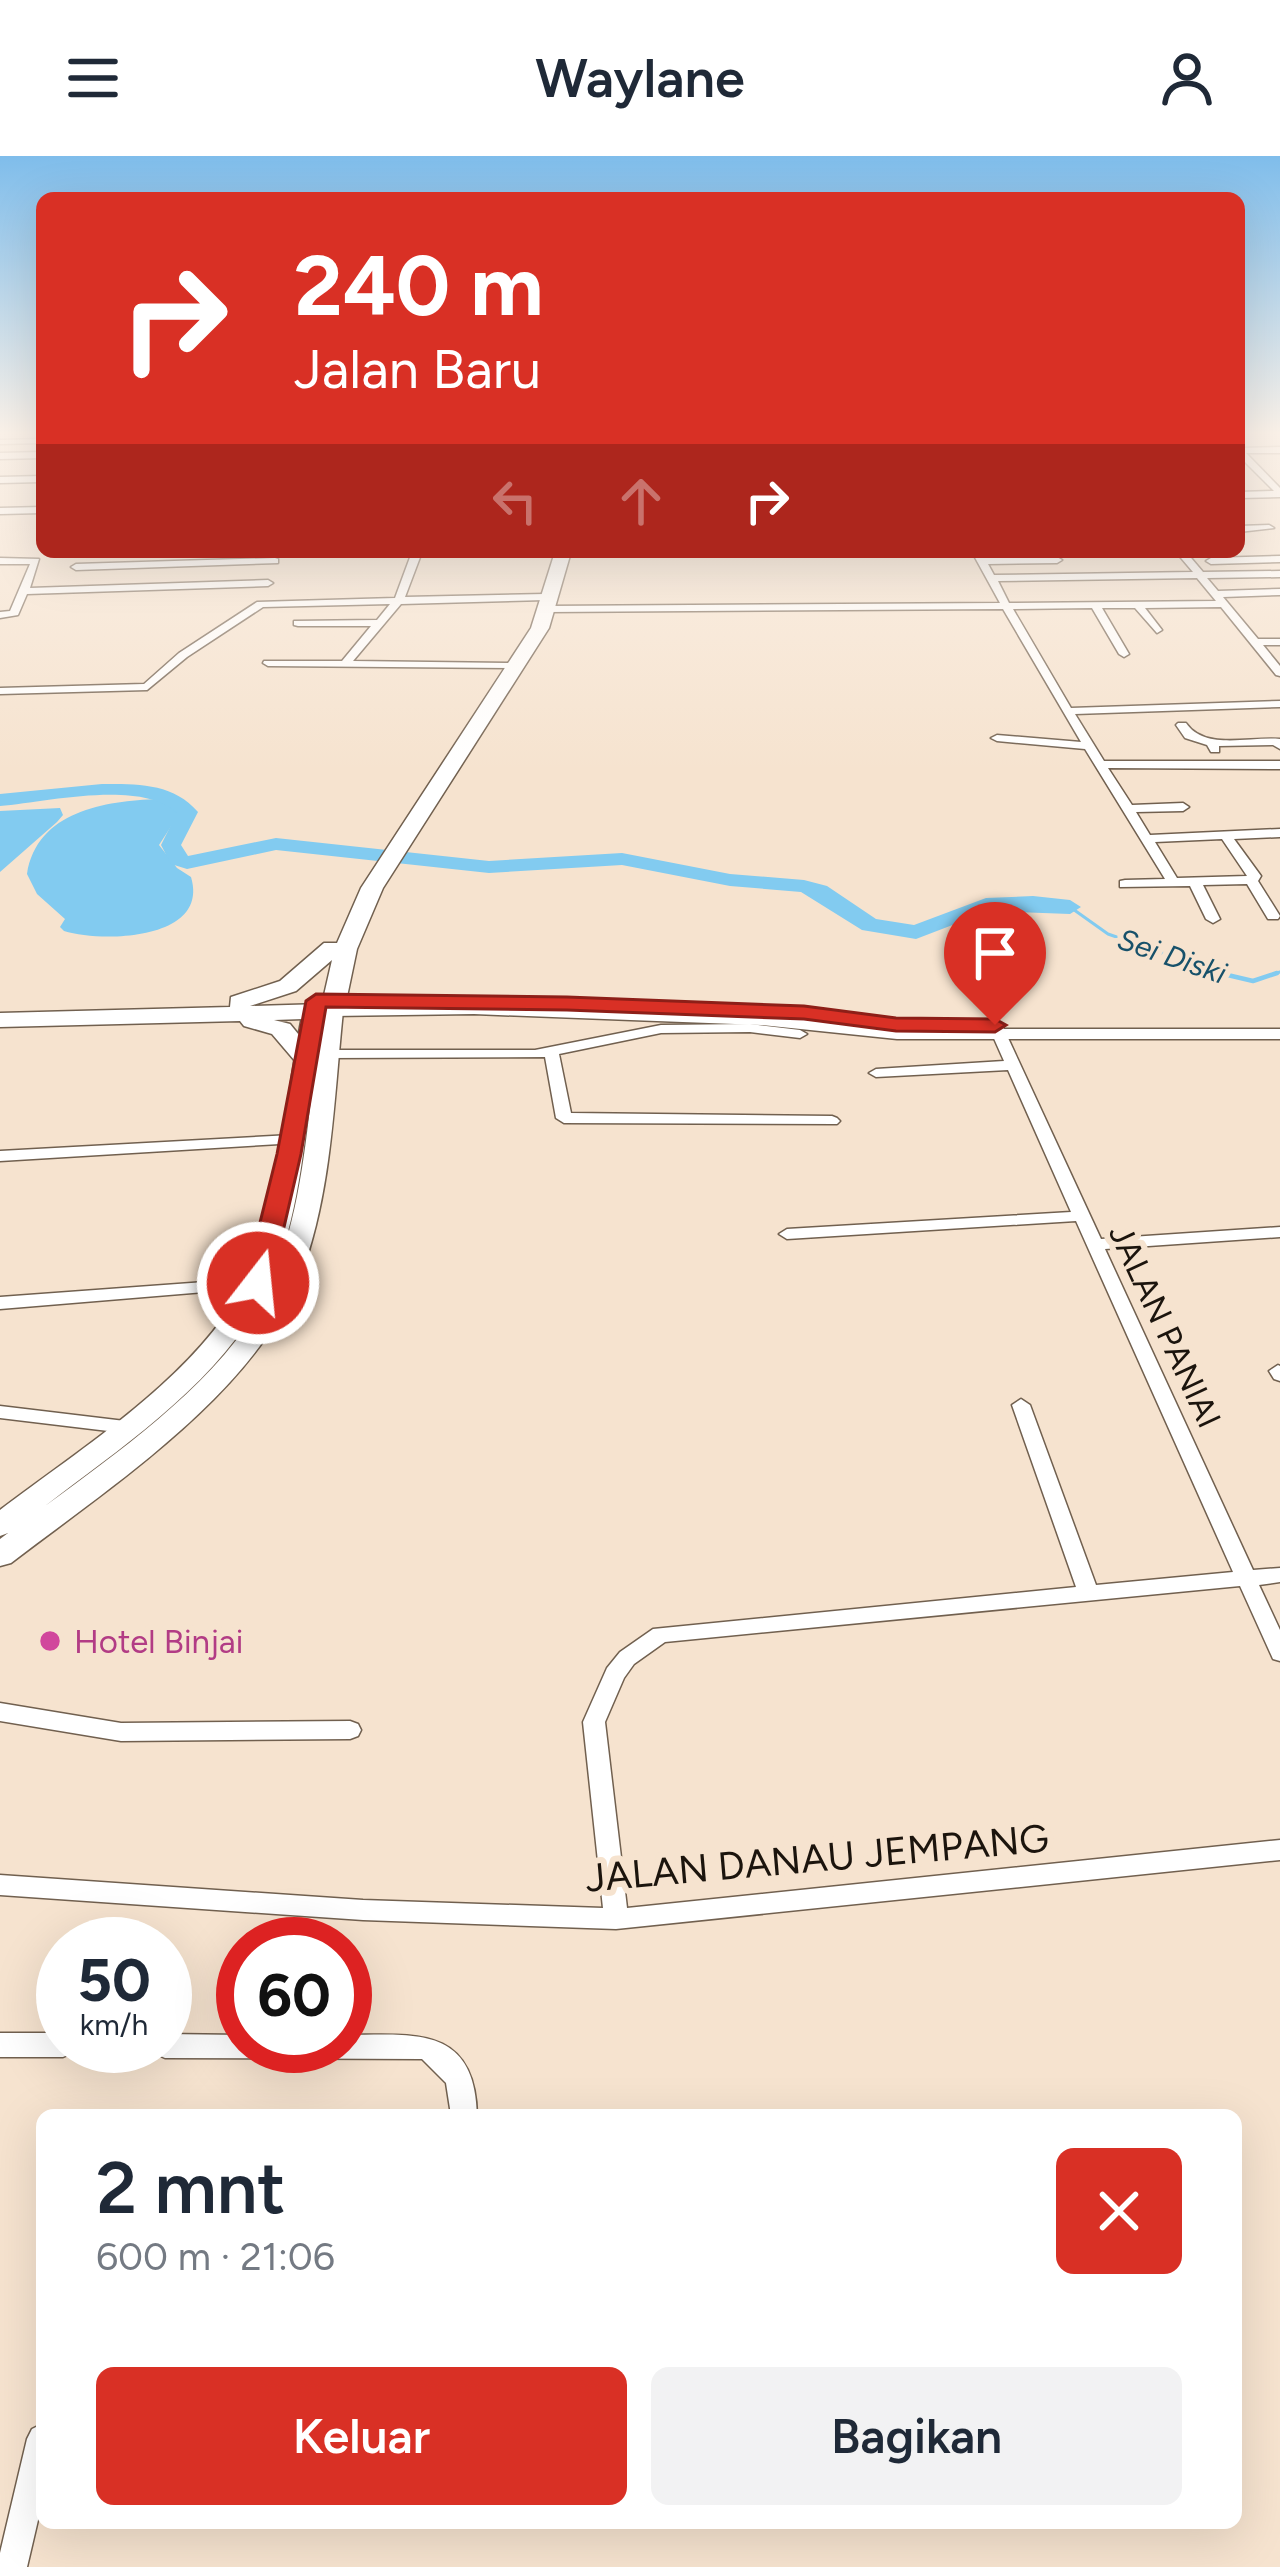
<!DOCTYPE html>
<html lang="id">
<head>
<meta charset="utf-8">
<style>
  :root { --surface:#fff; --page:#f2f2f3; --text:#1f2937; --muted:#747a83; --accent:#d93025 }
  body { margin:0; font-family:Figtree,sans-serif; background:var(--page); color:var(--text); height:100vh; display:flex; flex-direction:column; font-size:45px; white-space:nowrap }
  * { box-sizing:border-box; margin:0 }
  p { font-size:39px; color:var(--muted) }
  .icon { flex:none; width:66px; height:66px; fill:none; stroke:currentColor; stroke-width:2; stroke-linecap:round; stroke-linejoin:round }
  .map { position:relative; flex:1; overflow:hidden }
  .sheet { position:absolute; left:36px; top:1953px; width:1206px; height:420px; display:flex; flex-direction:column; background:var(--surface); border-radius:18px; box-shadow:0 12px 48px #0002 }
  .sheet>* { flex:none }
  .hud { position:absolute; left:36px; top:36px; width:1209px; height:366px; border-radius:18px; box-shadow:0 12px 48px #0002; background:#d93025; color:#fff; overflow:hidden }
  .speed { position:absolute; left:36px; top:1761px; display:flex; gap:24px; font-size:60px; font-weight:700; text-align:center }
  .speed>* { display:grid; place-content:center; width:156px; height:156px; border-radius:50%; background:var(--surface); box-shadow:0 12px 48px #0002; line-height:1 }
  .speed small { font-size:30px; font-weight:400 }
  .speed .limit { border:18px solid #d22; background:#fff; color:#111 }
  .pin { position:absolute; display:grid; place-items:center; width:102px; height:102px; color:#fff; margin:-123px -51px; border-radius:50% 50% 50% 0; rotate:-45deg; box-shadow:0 0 12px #0007 }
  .pin .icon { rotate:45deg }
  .me { position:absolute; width:132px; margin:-66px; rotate:16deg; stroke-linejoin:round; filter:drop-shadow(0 0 9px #0008) }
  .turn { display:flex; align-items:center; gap:42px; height:252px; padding:0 60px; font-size:54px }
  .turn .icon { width:156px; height:156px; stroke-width:2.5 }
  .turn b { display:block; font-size:84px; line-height:102px }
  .lanes { display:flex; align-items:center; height:114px; padding:0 60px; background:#0003; justify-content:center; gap:60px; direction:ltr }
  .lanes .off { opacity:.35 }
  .round { display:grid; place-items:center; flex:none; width:126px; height:126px; border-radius:18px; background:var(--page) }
  .overview { display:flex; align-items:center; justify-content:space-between; height:204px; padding:0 60px }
  h1 { font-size:72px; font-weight:600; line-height:90px }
  .action { display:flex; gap:24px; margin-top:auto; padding:24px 60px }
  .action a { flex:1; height:138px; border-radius:18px; background:var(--accent); color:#fff; font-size:48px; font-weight:600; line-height:138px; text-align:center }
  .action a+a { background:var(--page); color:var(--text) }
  header { display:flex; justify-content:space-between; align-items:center; height:156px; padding:0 60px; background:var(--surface); font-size:54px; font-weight:600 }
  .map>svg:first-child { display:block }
</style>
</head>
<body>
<header><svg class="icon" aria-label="menu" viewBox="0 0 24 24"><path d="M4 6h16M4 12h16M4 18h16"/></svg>Waylane<svg class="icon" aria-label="person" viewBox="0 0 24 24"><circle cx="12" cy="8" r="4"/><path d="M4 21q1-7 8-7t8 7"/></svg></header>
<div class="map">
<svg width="1280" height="2411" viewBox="0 0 1280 2411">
  <rect width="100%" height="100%" fill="#f6e3cf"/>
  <path fill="#82cbf0" d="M158,643l23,12 -22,34 18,23 14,9c19,63 -88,66 -127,54l-4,-4 5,-8 -28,-25 -10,-20c10,-63 78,-73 131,-75z
    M60,652l3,7 -6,7 -57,50v-61z"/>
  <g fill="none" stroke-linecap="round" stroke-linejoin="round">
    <path stroke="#82cbf0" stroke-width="3" d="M1070,751l38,27 120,42
      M1268,820l12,-4"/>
    <path stroke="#82cbf0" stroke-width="4.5" d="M1219,817l34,8 24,-8"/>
    <path fill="#82cbf0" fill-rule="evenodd" d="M102,628c36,0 71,-1 96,28l-17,33 7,11 88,-18 213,23 133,-8 108,21 74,6 23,6 49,33 38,6 72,-27 47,-2 37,4 11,7 -11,7 -81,-3 -73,28 -54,-9 -61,-38 -71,-6 -108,-21 -133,8 -213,-23 -89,19 -16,-5 -10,-19 16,-32c-35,-34 -131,-11 -177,-7v-12z"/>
    <defs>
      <path id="minor" d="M42,283v4l-42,1v-4z
        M1280,291v6h-34l34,35v9l-41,1v-6l35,-1 -35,-35v-8z
        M42,296v6l-42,1v-6z
        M42,320v6l-42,1v-6z
        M42,351v6l-42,1v-6z
        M1239,370l30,-1 5,3 -35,4z
        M412,396h10l-17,45 140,-3 5,3 -5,3 -144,4 -48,57 155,2 5,3 -1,2 -244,-2 -5,-3 1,-2h78l29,-35h-73l-4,-1v-4l83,-1 13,-16 -127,3 -76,50 -40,33 -147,4v-6l144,-4 35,-31 78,-51 138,-4z
        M972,396h10l3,6 72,-1 5,3 -5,3 -69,1 6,11 199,-3 -17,-20h10l17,20 77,-1v6l-73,1 11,13 62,-2v6l-57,2 35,42h22v6h-17l17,21v10l-4,-1 -55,-68 -76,1 17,22 -5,3 -22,-25h-33l27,46 -5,3 -5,-3 -27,-46 -79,1 58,99 209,-7v6l-205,7 29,47h176v8l-172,-1 24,37 51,-2 6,4 -6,4 -47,1 14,23 130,-6v8l-46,2 27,37 -3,5 22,35 -2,3h-10l-21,-35 -44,1 17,34 -7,4 -7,-4 -16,-33 -70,1v-6l5,-1 40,-1 -80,-130 -88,-8 -6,-3 6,-3 84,7 -78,-133 -455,3 -5,-3 5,-3 452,-3zM1197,422l19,23 -207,2 -11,-22zM1222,683l25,37 -70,2 -22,-36z
        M1280,400v6l-69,2 -5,-3 5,-3z
        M0,402l39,1 -9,29 238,-8 5,3 -5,3 -241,8 -9,21 -18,3v-6l10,-1 20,-47h-30z
        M275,402l3,1v4l-202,7 -5,-3 5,-3z
        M1178,567h8c19,28 64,13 94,16v10l-7,-4 -54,1v6h-8l-4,-7 -22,-7 -9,-13z
        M995,865l7,4 99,214 179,-12v10l-175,12 148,321 27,-2v14l-21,3 21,45v31l-7,-2 -33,-73 -575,56 -31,22 -10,14 -19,44 22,186 653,-68v20l-664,69 -253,-9 -363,-25v-20l363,25 240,8 -20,-186 24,-54 13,-16 33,-23 423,-42 -64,-182 9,-6 9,6 66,180 137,-13 -157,-351 -289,18 -8,-5 8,-5 284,-17 -63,-142 -132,7 -7,-4 7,-4 128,-8 -16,-36z
        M750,868l50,6 7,4 -7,4 -50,-6 -89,1 -102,21 12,59 261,3 5,2 3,3 -3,3 -273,-1 -8,-5 -11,-61 -218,1 -7,-4 7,-4h208l126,-25z
        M291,979l8,5 -2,3 -297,18v-10z
        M258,1122l9,5 -3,4 -264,22v-12z
        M1278,1209l2,1v15l-6,-2 -5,-8z
        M0,1250l125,15 9,6 -9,6 -125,-15z
        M0,1547l121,20 229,-2 8,3 3,6 -3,6 -8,3 -229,2 -121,-20z
        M0,1877h63v13h12l-3,7 -9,4h-63z
        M165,1878l78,1v11h102v-11c67,0 130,-11 132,80h-26l-5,-32 -24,-24 -257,-1 -9,-4 -4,-8h13z
        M42,2268v79l-15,64h-27v-14l27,-114 5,-10z"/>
      <path id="tertiary" d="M474,848l287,11 136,14h383v10h-383l-136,-14 -287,-11 -142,2 -8,-5 8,-5z"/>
      <path id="primary" d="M332,849l11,6c-9,86 -11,181 -42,263 -47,120 -191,213 -290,289l-11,3v-27l8,-6 -8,3v-26c80,-61 202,-137 246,-230 38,-82 38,-180 57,-268l3,-5zM315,908c-8,69 -14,142 -39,208 -36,95 -151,175 -231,234 81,-62 184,-130 226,-226 30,-67 33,-145 44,-216z"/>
      <path id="trunk" d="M555,396h16l-22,76 -166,260 -26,61 -13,62 -12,7 -58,2 16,4 26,32 -3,5h-18l-23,-27 -28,-8 -4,-5 -240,6v-14l230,-6 1,-10 49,-16 44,-38h13l24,-55 170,-260zM332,804l-10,44 -72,2 46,-15z"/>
    </defs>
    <use href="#minor" stroke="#71604f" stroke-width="3"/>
    <use href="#tertiary" stroke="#71604f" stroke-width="3"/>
    <use href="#primary" stroke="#71604f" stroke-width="3"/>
    <use href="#trunk" stroke="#71604f" stroke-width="3"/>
    <use href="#minor" fill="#fff" fill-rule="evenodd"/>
    <use href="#tertiary" fill="#fff" fill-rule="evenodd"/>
    <use href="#primary" fill="#fff" fill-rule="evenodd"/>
    <use href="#trunk" fill="#fff" fill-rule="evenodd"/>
  </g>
  <linearGradient id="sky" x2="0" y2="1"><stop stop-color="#7fbdeb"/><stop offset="0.45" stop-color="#fbf2e9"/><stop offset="1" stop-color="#fbf2e9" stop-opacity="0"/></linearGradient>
  <rect width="1280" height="615" fill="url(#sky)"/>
  <path fill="#d93025" stroke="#8d1f18" stroke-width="3" d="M316,838l251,3 237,9 92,12 99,1 11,6 -11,7 -99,-1 -92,-12 -237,-9 -241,-3 -25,147 -30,129 -13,8 -13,-8 32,-129 29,-153z"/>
  <circle fill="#d1479c" stroke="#f6e3cf" stroke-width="4.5" cx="50" cy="1485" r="12"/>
  <g text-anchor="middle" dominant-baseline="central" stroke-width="12" stroke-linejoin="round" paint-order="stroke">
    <g font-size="30" font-style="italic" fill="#17516a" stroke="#f6e3cf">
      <text transform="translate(1172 800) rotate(19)">Sei Diski</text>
    </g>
    <g font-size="33" fill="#1b140d" stroke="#f6e3cf">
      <text transform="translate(1165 1170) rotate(65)">JALAN PANIAI</text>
    </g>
    <g font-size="33" fill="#b23c85" stroke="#f6e3cf" text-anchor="start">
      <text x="74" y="1485">Hotel Binjai</text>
    </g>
    <g font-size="39" fill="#1b140d" stroke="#f6e3cf">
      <text transform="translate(817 1702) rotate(-5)">JALAN DANAU JEMPANG</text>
    </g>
  </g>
</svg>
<div class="speed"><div>50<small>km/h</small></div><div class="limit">60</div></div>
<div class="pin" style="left:995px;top:869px;background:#d93025"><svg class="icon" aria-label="arrive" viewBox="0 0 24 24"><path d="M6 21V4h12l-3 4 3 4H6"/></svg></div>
<svg class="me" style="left:258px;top:1127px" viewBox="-20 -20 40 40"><circle r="17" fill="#d93025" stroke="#fff" stroke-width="3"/><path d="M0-11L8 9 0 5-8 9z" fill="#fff"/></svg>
<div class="hud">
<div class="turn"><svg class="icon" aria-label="right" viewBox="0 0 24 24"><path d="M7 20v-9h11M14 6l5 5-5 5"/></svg><div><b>240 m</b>Jalan Baru</div></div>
<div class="lanes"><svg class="icon off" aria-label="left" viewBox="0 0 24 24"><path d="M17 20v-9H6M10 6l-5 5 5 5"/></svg><svg class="icon off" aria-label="ahead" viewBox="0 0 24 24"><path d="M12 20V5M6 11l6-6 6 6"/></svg><svg class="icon" aria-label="right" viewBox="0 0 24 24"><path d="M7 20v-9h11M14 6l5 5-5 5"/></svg></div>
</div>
<section class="sheet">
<div class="overview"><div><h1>2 mnt</h1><p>600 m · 21:06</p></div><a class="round" style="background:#d93025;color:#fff"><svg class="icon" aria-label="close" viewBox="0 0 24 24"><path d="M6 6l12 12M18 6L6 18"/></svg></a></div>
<div class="action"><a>Keluar</a><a>Bagikan</a></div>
</section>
</div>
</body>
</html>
